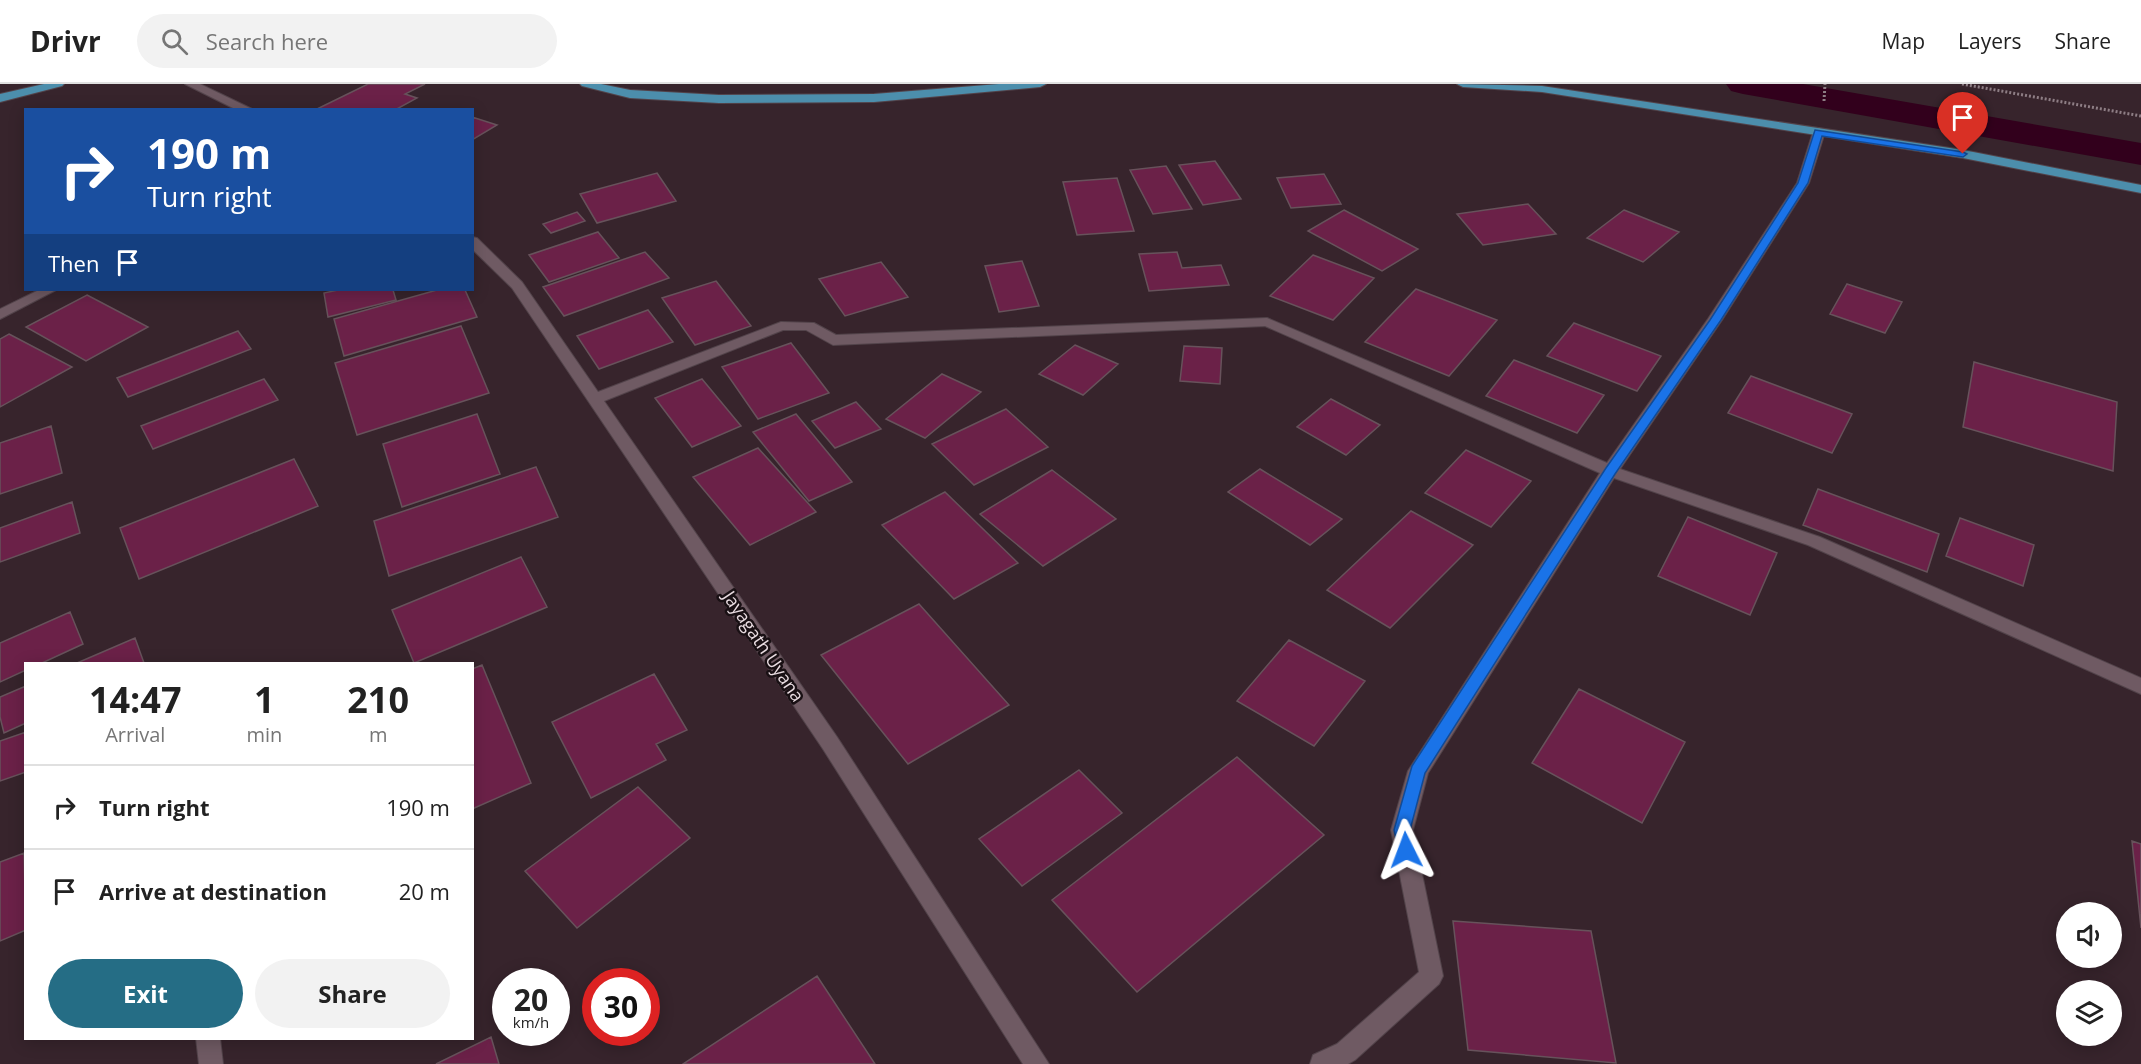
<!DOCTYPE html>
<html lang="en">
<head>
<meta charset="utf-8">
<style>
  :root { --surface:#fff; --page:#f2f2f2; --text:#222; --muted:#767676; --line:#e0e0e0; --accent:#256d85 }
  body { margin:0; font-family:"Open Sans",sans-serif; background:var(--page); color:var(--text); height:100vh; display:flex; flex-direction:column; font-size:22px; white-space:nowrap }
  * { box-sizing:border-box; margin:0 }
  p { font-size:20px; color:var(--muted) }
  .icon { flex:none; width:33px; height:33px; fill:none; stroke:currentColor; stroke-width:2; stroke-linecap:round; stroke-linejoin:round }
  .map { position:relative; flex:1; overflow:hidden }
  .sheet { position:absolute; left:24px; top:578px; width:450px; height:378px; display:flex; flex-direction:column; background:var(--surface); border-radius:0px; box-shadow:0 3px 15px #0003 }
  .sheet>* { flex:none }
  .hud { position:absolute; left:24px; top:24px; width:450px; height:183px; border-radius:0px; box-shadow:0 3px 15px #0003; background:#1a4fa0; color:#fff; overflow:hidden }
  .buttons { position:absolute; left:2056px; top:818px; display:grid; gap:12px }
  .buttons a { display:grid; place-items:center; width:66px; height:66px; border-radius:50%; background:var(--surface); box-shadow:0 3px 15px #0003; font-size:30px }
  .speed { position:absolute; left:492px; top:884px; display:flex; gap:12px; font-size:30px; font-weight:700; text-align:center }
  .speed>* { display:grid; place-content:center; width:78px; height:78px; border-radius:50%; background:var(--surface); box-shadow:0 3px 15px #0003; line-height:1 }
  .speed small { font-size:15px; font-weight:400 }
  .speed .limit { border:9px solid #d22; background:#fff; color:#111 }
  .pin { position:absolute; display:grid; place-items:center; width:51px; height:51px; color:#fff; margin:-62px -26px; border-radius:50% 50% 50% 0; rotate:-45deg; box-shadow:0 0 6px #0007 }
  .pin .icon { rotate:45deg }
  .me { position:absolute; width:66px; margin:-33px; rotate:357deg; stroke-linejoin:round; filter:drop-shadow(0 0 4px #0008) }
  .turn { display:flex; align-items:center; gap:21px; height:126px; padding:0 24px; font-size:27px }
  .turn .icon { width:78px; height:78px; stroke-width:2.5 }
  .turn b { display:block; font-size:42px; line-height:51px }
  .then { display:flex; align-items:center; height:57px; padding:0 24px; background:#0003; gap:12px; font-size:22px }
  .eta { display:flex; justify-content:space-evenly; align-items:center; height:102px; text-align:center }
  .eta b { font-size:36px; font-weight:700; line-height:42px }
  .button { display:flex; gap:12px; margin-top:auto; padding:12px 24px }
  .button a { flex:1; height:69px; border-radius:36px; background:var(--accent); color:#fff; font-size:24px; font-weight:700; line-height:69px; text-align:center }
  .button a+a { background:var(--page); color:var(--text) }
  ul { padding:0; list-style:none }
  li { display:flex; align-items:center; gap:18px; height:84px; padding:0 24px; border-top:2px solid var(--line) }
  li div { flex:1 }
  li b { display:block; font-size:22px }
  li em { font-style:normal }
  header { display:flex; align-items:center; gap:36px; box-sizing:border-box; height:84px; padding:0 30px; background:var(--surface); border-bottom:2px solid var(--line) }
  header strong { font-size:28px }
  nav { display:flex; gap:33px; margin-inline-start:auto; font-size:21px }
  .search { width:420px; height:54px; background:var(--page); display:flex; align-items:center; gap:15px; box-sizing:border-box; padding:0 21px; border-radius:33px; color:var(--muted); font-size:22px }
  .map>svg:first-child { display:block }
</style>
</head>
<body>
<header>
<strong>Drivr</strong>
<div class="search"><svg class="icon" aria-label="search" viewBox="0 0 24 24"><circle cx="10" cy="10" r="6"/><path d="M15 15l6 6"/></svg>Search here</div>
<nav><a>Map</a><a>Layers</a><a>Share</a></nav>
</header>
<div class="map">
<svg width="2141" height="980" viewBox="0 0 2141 980">
  <rect width="100%" height="100%" fill="#37242c"/>
  <g fill="none" stroke-linecap="round" stroke-linejoin="round">
    <path fill="#32001c" fill-rule="evenodd" d="M1726,0h77l338,59v22l-398,-71 -12,-3z"/>
  </g>
  <path fill="#6b2148" stroke="#67525b" stroke-width="1.5" d="M368,0h57l-20,10 12,4 -22,12h-80z
    M472,33l25,8 -25,15z
    M1215,77l26,38 -38,6 -24,-40z
    M1166,82l26,43 -39,5 -23,-44z
    M657,89l19,28 -79,22 -17,-29z
    M1324,90l17,30 -50,4 -14,-30z
    M1117,94l17,53 -57,4 -14,-53z
    M1528,120l28,30 -73,11 -26,-31z
    M1344,126l74,39 -36,22 -74,-40z
    M1624,126l55,22 -36,30 -56,-24z
    M577,128l8,9 -34,12 -8,-9z
    M598,148l21,26 -70,24 -20,-27z
    M645,168l24,26 -105,38 -21,-29z
    M1177,168l5,16 39,-3 8,20 -80,6 -10,-37z
    M1313,171l61,23 -41,42 -63,-24z
    M1022,177l17,45 -40,6 -14,-46z
    M881,178l27,35 -63,19 -26,-37z
    M716,197l35,45 -56,19 -33,-47z
    M1847,200l55,18 -17,31 -55,-19z
    M1416,205l81,31 -48,56 -84,-34z
    M338,206h55l3,10 -68,17 -4,-24z
    M437,206h28l12,27 -133,39 -10,-37z
    M87,211l61,32 -62,34 -60,-34z
    M648,226l25,32 -74,27 -22,-33z
    M1574,239l87,33 -24,35 -90,-35z
    M461,242l28,67 -132,42 -22,-72z
    M238,247l13,18 -123,48 -11,-19z
    M9,250l63,33 -72,40v-68z
    M791,259l38,50 -71,26 -36,-52z
    M1075,261l43,19 -35,31 -44,-21z
    M1184,262l38,2 -2,36 -40,-3z
    M1514,276l90,35 -27,38 -91,-37z
    M1974,278l143,40 -4,69 -150,-44z
    M942,290l39,18 -56,46 -39,-19z
    M1751,292l101,38 -20,39 -104,-40z
    M264,295l14,21 -125,49 -12,-23z
    M702,295l39,47 -49,21 -37,-49z
    M1331,315l49,26 -34,30 -49,-28z
    M856,318l25,27 -46,19 -23,-27z
    M1006,325l42,38 -74,38 -42,-41z
    M477,330l23,60 -98,33 -19,-63z
    M796,330l56,68 -43,19 -56,-69z
    M51,342l11,47 -62,21v-51z
    M758,364l58,64 -66,33 -57,-68z
    M1466,366l65,31 -40,46 -66,-34z
    M294,375l24,47 -179,73 -19,-51z
    M536,383l22,50 -169,59 -15,-55z
    M1260,385l82,50 -32,26 -82,-53z
    M1052,386l64,49 -73,47 -63,-52z
    M1818,405l121,45 -12,38 -124,-47z
    M945,408l73,71 -64,36 -72,-74z
    M72,418l8,31 -80,29v-34z
    M1411,427l62,34 -83,83 -63,-38z
    M1688,433l89,36 -27,62 -92,-39z
    M1960,434l74,27 -11,41 -77,-30z
    M521,473l26,50 -133,56 -22,-53z
    M919,520l90,101 -101,59 -87,-109z
    M70,528l13,32 -41,19h-16v7l-26,12v-39z
    M135,554l9,25h-67z
    M1289,556l76,41 -51,65 -77,-45z
    M482,581l49,118 -59,26v-140z
    M654,590l33,56 -31,14 10,16 -75,38 -39,-76z
    M26,602v37l-22,10 -4,-16v-20z
    M1579,605l106,53 -43,81 -110,-60z
    M26,648v40l-26,9v-40z
    M1237,673l87,78 -187,157 -85,-92z
    M1079,686l43,43 -100,73 -43,-47z
    M638,703l52,51 -113,90 -52,-57z
    M2132,757l9,3v84z
    M24,769l2,77 -26,11v-79z
    M1453,837l138,10 25,132 -148,-13z
    M817,892l58,88h-192z
    M491,953l8,27h-63z"/>
  <g fill="none" stroke-linecap="round" stroke-linejoin="round">
    <defs>
      <path id="minor" d="M185,0h15l54,26h-17z
        M1819,44l6,4 -16,51 -87,137 -102,149 200,68 321,141v16l-333,-149 -194,-67 -186,295 -15,57 30,146 -4,8 -84,76 -7,4h-38l3,-9 24,-11 82,-72 -28,-142 17,-59 192,-298 -335,-147 -432,19 -27,-15h-23l-179,71 233,336 212,327h-26l-200,-315 -311,-461 -40,-39v-12l5,1 45,44 76,110 183,-70 33,1 22,12 431,-17 340,145 101,-144 89,-136 16,-51z
        M39,206h17l-56,29v-10z
        M196,954h24l3,26h-24z"/>
      <path id="major" d="M44,0h20l-2,2 -62,16v-8z
        M580,0h21l29,6 89,5 155,-1 125,-10h47l-6,3 -166,15 -155,1 -89,-5 -48,-12z
        M1457,0l85,2 421,64 178,35v8l-178,-35 -421,-66 -79,-5z"/>
    </defs>
    <use href="#minor" stroke="#52434a" stroke-width="2"/>
    <use href="#major" stroke="#52434a" stroke-width="2"/>
    <path stroke="#8e7e85" stroke-width="3" stroke-dasharray="2 2" stroke-linecap="butt" d="M1962,0l179,32
      M1824,17l1,-17"/>
    <use href="#minor" fill="#6f5a63" fill-rule="evenodd"/>
    <use href="#major" fill="#4c8eac" fill-rule="evenodd"/>
  </g>
  <path fill="#1a73e8" stroke="#114b97" stroke-width="1.5" d="M1815,46l148,22 4,2 -4,3 -141,-21 -14,47 -87,137 -106,154 -190,299 -15,57 4,20 -2,6 -6,2 -6,-2 -6,-26 18,-64 194,-298 104,-148 88,-137z"/>
  <g text-anchor="middle" dominant-baseline="central" stroke-width="5" stroke-linejoin="round" paint-order="stroke">
    <g font-size="18" fill="#e9dce1" stroke="#191014">
      <text transform="translate(764 562) rotate(56)">Jayagath Uyana</text>
    </g>
  </g>
</svg>
<div class="buttons">
<a><svg class="icon" aria-label="sound" viewBox="0 0 24 24"><path d="M4 9h4l5-4v14l-5-4H4zM17 9q2 3 0 6"/></svg></a>
<a><svg class="icon" aria-label="layers" viewBox="0 0 24 24"><path d="M12 4l9 5-9 5-9-5zM3 14l9 5 9-5"/></svg></a>
</div>
<div class="speed"><div>20<small>km/h</small></div><div class="limit">30</div></div>
<div class="pin" style="left:1963px;top:70px;background:#d93025"><svg class="icon" aria-label="arrive" viewBox="0 0 24 24"><path d="M6 21V4h12l-3 4 3 4H6"/></svg></div>
<svg class="me" style="left:1406px;top:766px" viewBox="-20 -20 40 40"><path d="M0-17L14 15 0 8-14 15z" fill="#1a73e8" stroke="#fff" stroke-width="4"/></svg>
<div class="hud">
<div class="turn"><svg class="icon" aria-label="right" viewBox="0 0 24 24"><path d="M7 20v-9h11M14 6l5 5-5 5"/></svg><div><b>190 m</b>Turn right</div></div>
<div class="then">Then<svg class="icon" aria-label="arrive" viewBox="0 0 24 24"><path d="M6 21V4h12l-3 4 3 4H6"/></svg></div>
</div>
<section class="sheet">
<div class="eta">
<div><b>14:47</b><p>Arrival</p></div>
<div><b>1</b><p>min</p></div>
<div><b>210</b><p>m</p></div>
</div>
<ul>
<li><svg class="icon" aria-label="right" viewBox="0 0 24 24"><path d="M7 20v-9h11M14 6l5 5-5 5"/></svg><div><b>Turn right</b></div><em>190 m</em></li>
<li><svg class="icon" aria-label="arrive" viewBox="0 0 24 24"><path d="M6 21V4h12l-3 4 3 4H6"/></svg><div><b>Arrive at destination</b></div><em>20 m</em></li>
</ul>
<div class="button"><a>Exit</a><a>Share</a></div>
</section>
</div>
</body>
</html>
